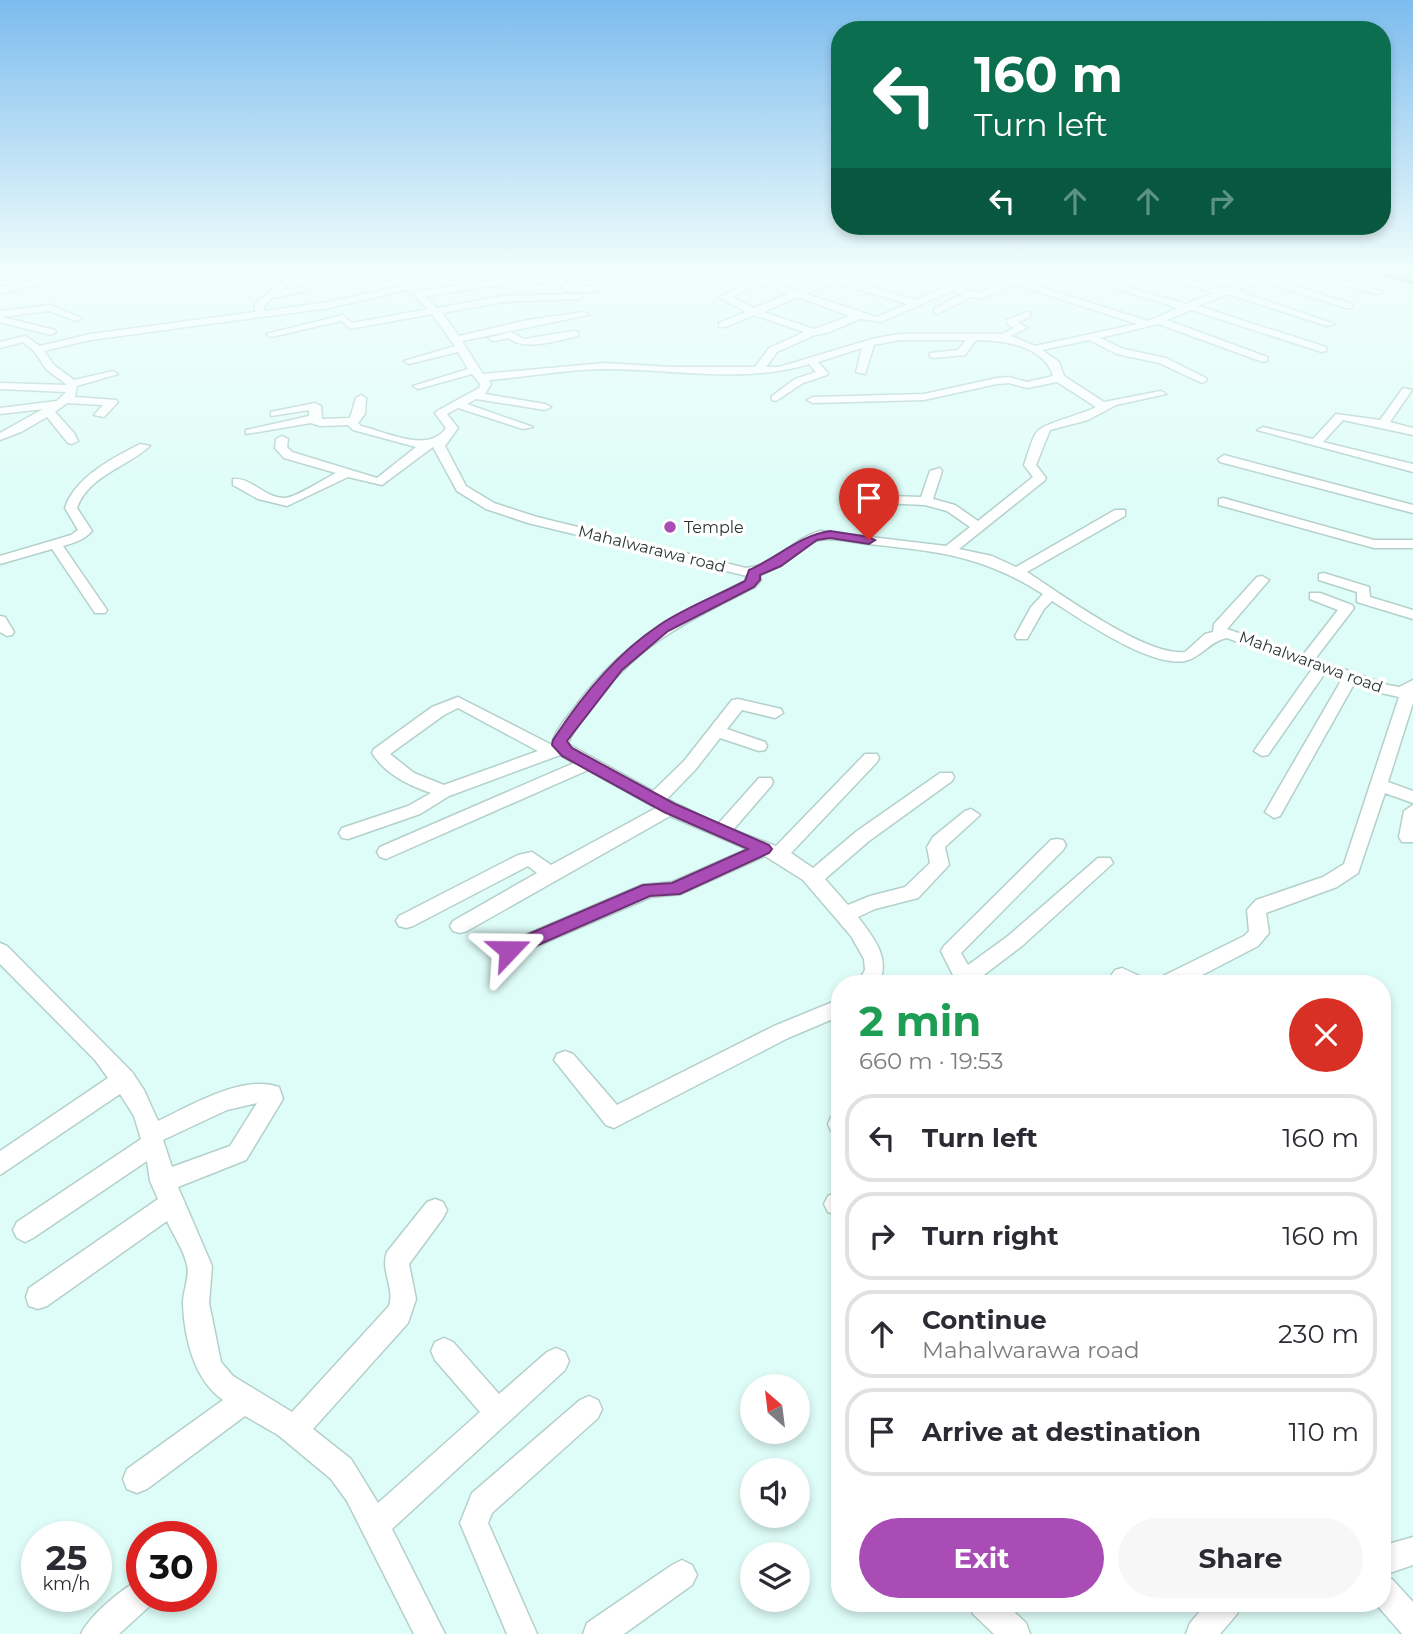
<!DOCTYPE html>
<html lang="en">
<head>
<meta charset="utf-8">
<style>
  :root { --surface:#fff; --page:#f7f7f7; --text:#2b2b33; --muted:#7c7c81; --line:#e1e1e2; --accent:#a94cb6 }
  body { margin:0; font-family:Montserrat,sans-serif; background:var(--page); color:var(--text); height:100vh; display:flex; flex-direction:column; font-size:26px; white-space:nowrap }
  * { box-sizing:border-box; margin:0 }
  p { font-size:23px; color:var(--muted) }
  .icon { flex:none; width:38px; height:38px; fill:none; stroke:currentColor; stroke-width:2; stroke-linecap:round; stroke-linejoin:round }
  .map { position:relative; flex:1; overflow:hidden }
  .details { position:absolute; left:831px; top:975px; width:560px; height:637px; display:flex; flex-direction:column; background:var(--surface); border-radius:28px; box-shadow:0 4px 10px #0003 }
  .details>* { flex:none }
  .banner { position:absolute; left:831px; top:21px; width:560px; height:214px; border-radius:28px; box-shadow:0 4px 10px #0003; background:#0b6e4f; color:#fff; overflow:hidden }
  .needle { width:46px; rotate:332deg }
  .fabs { position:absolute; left:740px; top:1374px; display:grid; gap:14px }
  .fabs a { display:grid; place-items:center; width:70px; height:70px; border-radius:50%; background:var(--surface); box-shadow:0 4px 10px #0003; font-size:35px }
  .speed { position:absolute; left:21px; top:1521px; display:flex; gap:14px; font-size:35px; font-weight:700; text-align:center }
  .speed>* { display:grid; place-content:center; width:91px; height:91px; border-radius:50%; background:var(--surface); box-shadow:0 4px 10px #0003; line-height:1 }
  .speed small { font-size:18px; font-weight:400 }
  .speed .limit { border:10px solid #d22; background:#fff; color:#111 }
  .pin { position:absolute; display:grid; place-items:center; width:60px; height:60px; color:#fff; margin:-72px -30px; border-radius:50% 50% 50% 0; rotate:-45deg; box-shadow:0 0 7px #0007 }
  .pin .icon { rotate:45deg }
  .me { position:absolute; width:77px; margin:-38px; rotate:67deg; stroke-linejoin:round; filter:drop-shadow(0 0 5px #0008) }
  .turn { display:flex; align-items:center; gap:24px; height:147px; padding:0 28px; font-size:32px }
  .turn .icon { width:91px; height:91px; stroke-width:2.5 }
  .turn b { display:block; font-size:49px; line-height:60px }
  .lanes { display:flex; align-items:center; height:66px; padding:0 28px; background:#0003; justify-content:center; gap:35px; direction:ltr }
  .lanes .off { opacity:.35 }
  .round { display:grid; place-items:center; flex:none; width:74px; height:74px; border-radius:37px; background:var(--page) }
  .head { display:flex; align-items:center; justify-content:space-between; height:119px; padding:0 28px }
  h1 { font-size:42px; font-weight:700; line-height:52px; color:#1e9e55 }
  .primary-button { display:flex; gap:14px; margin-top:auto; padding:14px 28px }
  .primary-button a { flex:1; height:80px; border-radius:42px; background:var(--accent); color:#fff; font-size:28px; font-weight:700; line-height:80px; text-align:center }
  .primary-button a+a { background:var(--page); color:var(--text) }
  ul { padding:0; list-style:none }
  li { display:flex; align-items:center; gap:21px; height:88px; margin:0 14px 10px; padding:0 14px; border:4px solid var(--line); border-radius:28px }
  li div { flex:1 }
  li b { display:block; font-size:26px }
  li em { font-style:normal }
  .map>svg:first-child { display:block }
</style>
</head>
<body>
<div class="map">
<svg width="1413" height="1634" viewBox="0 0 1413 1634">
  <rect width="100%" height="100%" fill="#dffdf8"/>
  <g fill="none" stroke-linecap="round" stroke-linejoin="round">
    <defs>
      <path id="minor" d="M224,273l-5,4 -5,-3 1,-1z
        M406,273l14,18 102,-15 41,3 6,6 29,2 2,2 -5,3 -30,-1 -6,-7 -37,-2 -97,14 12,12 66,-12 78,-2v4l-3,1 -75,3 -61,11 17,23 68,-16 57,-8 5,3 -127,26 21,33 122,-11 65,4h85l14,-19 35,-16 -50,-17 -29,12h-6v-4l27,-11 -27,-15 35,-16 -19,-8h12l50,18 32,-15 23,-3 -9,5 72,22 27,-12 -43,-15h13l66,20 26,-12 -22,-8c10,0 21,5 30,5 8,0 15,-5 24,-5l-14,8 126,40 30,-13 -111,-35h14l105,31 28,-11 -64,-20h14l58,16 52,-16h14l-15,6 79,25v4h-6l-83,-26 -28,8 100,34 -8,2 -99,-32 -30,12 128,41v4l-4,1 -131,-42 -24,10 100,37v4l-4,1 -105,-38 -58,14 24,11 42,9 40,20 1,2 -5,3 -43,-20 -42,-9 -28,-14 -47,10 17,12 5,14 40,26 57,-11 5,3 -50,11 -28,15 -38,10 -14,35 10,13 -2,3 -85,68 33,7 24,11 99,-57h10v6l-98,56c34,22 120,85 158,80l20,-18 8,-2 1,-8 43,-47 5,-1 7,4 -42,49 76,26 35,-45 -28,-11v-6h10l32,12 2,3 -39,51 73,26 11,2 14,-7v23l-25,79 25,9v12l-28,-10 -27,80 -21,14 -71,26 3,20 -11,13 -73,38h-29l3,-6 85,-42 5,-5 -2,-21 9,-10 67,-23 21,-13 55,-167 -18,-4 -27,-9 -74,132 -6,2 -9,-6 77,-133 -17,-6 -57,82 -6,1 -8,-5 58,-82 -85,-31c-17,3 -25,19 -42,23 -36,6 -103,-41 -133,-60l-8,8 -17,30h-10l-2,-3 16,-29 12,-13c-62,-39 -103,-42 -174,-50 -15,-1 -35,-7 -49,-4 -20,4 -37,28 -60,35l1,5 -6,7c-69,35 -116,56 -164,120 -8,12 -19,23 -23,37l85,47 31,-30 48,-61 6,-1 43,10 2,4 -8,5 -33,-8 -15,19 38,13 2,4 -2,4 -6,1 -39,-13 -24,31 -29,30 51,25 41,-46h12l2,4 -2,4 -38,44 43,16 89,-92h12l2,4 -2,4 -86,91 22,15 44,-37 83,-58h12l2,4 -2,4 -83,60 -44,38 23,26 22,-9 35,-9 25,-24 -3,-16 6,-10 32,-26 6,-2 9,6 -35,32 4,18 -31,33 -43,11 -17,8c15,20 34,42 20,67h-21l8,-14 -1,-11 -13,-23 -48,-56 -38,-24 -84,38 -30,3 -135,58 -7,3 -7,-3 -3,-5 3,-5 140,-60 30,-3 75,-33 -77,-33 -203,115 -7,2 -7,-2 -3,-5 3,-5 84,-48 -9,-7 -115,60 -7,2 -7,-2 -3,-5 3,-5 119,-61 14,-3 19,13 105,-57 -68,-38 -202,89 -6,-2 -3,-5 3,-5 194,-84 -14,-8 -111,41 -29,18 -72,25 -6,-1 -3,-5 3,-5 66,-22 23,-13c-23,-8 -46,-19 -59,-40l2,-4 58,-42 26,-10 94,48c3,-16 16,-28 25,-41 50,-66 97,-88 168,-123l2,-5 -219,-53 -42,-14 -29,-18 -24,-44 -51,38 -34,-8 -61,29 -29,-7 -25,-14v-6c18,-2 33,20 52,19 12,-1 39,-19 51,-25l-52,-15 -9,-10 1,-9 6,-3 6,3 -1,8 5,5 85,26 39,-31 -63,-17 -5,-5 -28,1 -9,-3 -65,11v-4l63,-14v-6l-38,6v-4l4,-1 40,-8 6,3 1,13 28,-1 6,-20 5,-3 5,3 -1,16 -7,9 3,3c26,6 67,28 85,2l-11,-15 2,-2 42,-23 1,-4 -8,-10 -54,15 -5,-3 55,-17 -10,-17 -49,12 -5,-3 51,-15 -23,-32 -82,15 -9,-8 -70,16 -5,-3 77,-19 9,8 76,-14 -19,-20 -80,19 -239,32 -46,11 10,14 20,15 39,-9 5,3 -41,12 -2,11 41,3 2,2 -14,15 -10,-2 9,-10 -36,-2 -12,9 19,21 4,8 -6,3 -4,-1 -21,-26 -26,15 -21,8v-7l43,-24 -43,5v-6l57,-7 9,-9 -66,-3v-6l67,2 -21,-16 -12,-18 -11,-9 -23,6v-6l25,-6 15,10 50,-12 165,-22v-8l30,-25 5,3 -10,9 24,-4 5,3 -37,8 -9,9 2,4 64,-9 76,-17 -4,-7 -44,5 -5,-3 2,-2zM835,282l72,22 -30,13 -71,-23zM762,284l27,10 -35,14 -22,-11zM1014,284l123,40 -102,22 -24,-10 16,-8 -9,-6 12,-5v-4l-3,-1 -20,8v4l7,4 -12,6h-103l-27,5 -93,28h-13l11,-15 38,-17 12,-2 33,-14 21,3 71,-31 10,3 -28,15v4l3,1 34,-17 11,1zM798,297l52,19 -36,13 -51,-17zM899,340h67l-8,10 -28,3v4l4,1 31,-3 11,-15c27,0 69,6 77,36l-26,6 -18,-5 -12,1 -73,16 -111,3 -6,3 6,3 111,-3 73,-16 12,-1 18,5 30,-6 39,25c-14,8 -54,16 -60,26 -6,10 -8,22 -12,32l9,12 -55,44 -23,-16 -22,-6 9,-28 -2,-3 -10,3 -9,26 -31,-1c-10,-12 -24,-20 -39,-10l6,4h14l11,13 43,2 22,6 23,16 -24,19 -126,-15c-28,8 -45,35 -74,37l-209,-51 -43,-14 -28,-17 -21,-40 13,-18 -11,-14 11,-6 65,21 10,-2 -66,-23 9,-5 69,11 6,-3 -6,-3 -60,-10 6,-10 -2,-4c38,-3 79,-11 117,-11 67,0 139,15 203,-5l7,8 -21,7 -23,17v4l4,1 27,-18 24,-8 1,-2 -10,-11 44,-14 -6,24 9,2 9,-29zM458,708l80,43 -94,34 -30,-12 -24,-19 54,-39z
        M550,273l56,2 13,-2 -4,6 -9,2 -52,-5z
        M1306,273h15l62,19 -8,2z
        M45,278l5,3 -2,2 -48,10v-6z
        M50,305l32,13 -5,3 -28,-10 -47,6 53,13 1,2 -5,3 -51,-13v-11z
        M574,331l4,1v4c-18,4 -55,16 -69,2l-16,3 -5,-3 23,-6 13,7z
        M1403,388l9,2 -22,32 23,6v7l-70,-15 -20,22 90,22v8l-156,-42 6,-3 50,12 23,-25 44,6z
        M140,444l10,2c-23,21 -62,30 -73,62l15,23c-8,9 -18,12 -29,15l44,64 -2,3h-10l-43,-64 -52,15v-8l71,-21 7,-5 -13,-22c10,-31 48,-50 75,-64z
        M1224,455l189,50v8l-193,-51 -2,-3z
        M1223,498l151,42h39v8h-39l-155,-43v-6z
        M1324,573l45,14 1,10 43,13v9l-56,-17v-10l-38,-12v-6z
        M0,616l5,1 9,15 -2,3 -5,1 -7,-4z
        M1413,805v37h-11l-3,-5 5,-26z
        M1057,839l6,1 3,5 -3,5 -102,103 7,12 40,-29 90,-78h12l3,5 -91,83 -50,38h-26l7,-9 -12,-24 3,-5 107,-106z
        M0,943l7,3 125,126 12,18 14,31c32,-15 85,-47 121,-34l4,12 -37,61 -68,27 34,79 -3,37 12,59 12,14 59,36 97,-106c6,-18 -9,-36 -2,-54l40,-50 8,-3 8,3 4,8 -4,8 -34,46 7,35 -8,24 -95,106 38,30 27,44 102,-91 -45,-52 -4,-9 4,-9 9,-4 9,4 46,52 48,-42 9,-4 9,4 4,9 -4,9 -173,159 53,105h-31l-67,-133 -16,-22 -53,-44 -33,-19 -98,73 -10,4 -10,-4 -4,-10 4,-10 96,-69c-29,-20 -39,-63 -40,-97 0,-12 7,-26 4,-38 -3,-15 -14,-30 -20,-44l-120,85 -9,3 -9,-3 -3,-9 3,-9 129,-89 -8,-18 -3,-20 -114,77 -8,4 -8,-4 -4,-8 4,-8 124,-83 -7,-23 -14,-22 -120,81v-24l108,-73 -13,-18 -95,-96zM257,1103l-27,43 -58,21 -9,-27 64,-30z
        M1122,968l22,10 3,6h-42l10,-14z
        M840,999v17l-52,22 -174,90 -8,-3 -52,-65 3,-6 8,-3 8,3 44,51 157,-79z
        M839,1114h1v20l-9,-3 -3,-7 3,-7z
        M840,1191v23l-4,1 -8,-3 -4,-8 4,-8z
        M589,1396l9,4 4,9 -4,9 -106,95 -4,10 49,111h-30l-47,-111 12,-30 108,-93z
        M1413,1537v28l-29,10 8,4 21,23v32h-11l-27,-31h7v-57z
        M682,1560l10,5 5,10 -5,10 -68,49h-41l4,-11 85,-58z
        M142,1579v17h14l-4,8 -33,30h-38c8,-18 42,-47 61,-55z
        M969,1603h36l21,20 4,11h-36l-21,-20z
        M1207,1603h34l-4,11 -17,20h-34l4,-11z"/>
      <path id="major" d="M1385,273l28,3v7l-27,-8z"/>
    </defs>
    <use href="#minor" stroke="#b3d0cb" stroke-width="3"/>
    <use href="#major" stroke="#348f61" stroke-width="3"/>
    <use href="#minor" fill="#fff" fill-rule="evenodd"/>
    <use href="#major" fill="#88d9ae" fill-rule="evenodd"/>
  </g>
  <linearGradient id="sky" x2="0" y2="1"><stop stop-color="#7dbcee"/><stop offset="0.54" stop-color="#f1fefc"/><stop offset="1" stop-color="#f1fefc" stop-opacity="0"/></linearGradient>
  <rect width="1413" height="502" fill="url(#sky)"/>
  <path fill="#a94cb6" stroke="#6e3176" stroke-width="2" d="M830,531l39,6 6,3 -6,4 -39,-6 -13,2 -36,26 -21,9v5l-6,7 -86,44 -46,39 -55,71 5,7 103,56 94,41 3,4 -3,4 -89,41 -30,2 -135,59h-12l-3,-5 3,-5 140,-60 29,-2 76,-34 -84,-37 -102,-56 -10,-11 1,-5c28,-43 62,-85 105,-114 26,-18 59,-30 87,-45l4,-11c28,-12 51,-35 81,-39z"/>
  <circle fill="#a94cb6" stroke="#fff" stroke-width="2.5" cx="670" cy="527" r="7"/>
  <g text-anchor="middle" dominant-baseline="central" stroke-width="7" stroke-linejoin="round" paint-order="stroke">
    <g font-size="16" fill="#2c3735" stroke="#fff" text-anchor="start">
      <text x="684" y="527">Temple</text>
    </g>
    <g font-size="16" fill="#2c3735" stroke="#fff">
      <text transform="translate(652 549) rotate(14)">Mahalwarawa road</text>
      <text transform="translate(1311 662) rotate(20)">Mahalwarawa road</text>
    </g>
  </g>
</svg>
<div class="fabs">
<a><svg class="needle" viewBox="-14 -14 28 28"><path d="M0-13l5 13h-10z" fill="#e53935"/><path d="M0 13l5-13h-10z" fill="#7c7c81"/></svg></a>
<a><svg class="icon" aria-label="sound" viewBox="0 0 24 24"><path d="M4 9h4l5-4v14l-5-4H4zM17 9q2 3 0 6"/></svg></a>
<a><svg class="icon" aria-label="layers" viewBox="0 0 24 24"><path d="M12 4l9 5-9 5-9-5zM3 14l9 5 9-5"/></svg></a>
</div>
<div class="speed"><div>25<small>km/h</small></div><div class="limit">30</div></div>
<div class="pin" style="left:869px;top:540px;background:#d93025"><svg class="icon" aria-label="arrive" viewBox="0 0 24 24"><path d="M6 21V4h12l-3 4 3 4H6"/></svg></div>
<svg class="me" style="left:509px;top:950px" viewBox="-20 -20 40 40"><path d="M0-17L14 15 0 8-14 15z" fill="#a94cb6" stroke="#fff" stroke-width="4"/></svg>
<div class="banner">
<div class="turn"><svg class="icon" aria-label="left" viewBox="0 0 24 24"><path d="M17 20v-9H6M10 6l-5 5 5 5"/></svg><div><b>160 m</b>Turn left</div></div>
<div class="lanes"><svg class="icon" aria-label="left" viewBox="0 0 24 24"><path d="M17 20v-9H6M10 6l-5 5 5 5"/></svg><svg class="icon off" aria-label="ahead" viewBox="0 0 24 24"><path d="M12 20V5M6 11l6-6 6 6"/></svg><svg class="icon off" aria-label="ahead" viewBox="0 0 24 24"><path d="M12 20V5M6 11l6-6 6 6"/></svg><svg class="icon off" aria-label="right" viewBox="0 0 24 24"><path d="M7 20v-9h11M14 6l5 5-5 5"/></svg></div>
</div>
<section class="details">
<div class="head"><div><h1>2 min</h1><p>660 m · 19:53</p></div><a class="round" style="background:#d93025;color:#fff"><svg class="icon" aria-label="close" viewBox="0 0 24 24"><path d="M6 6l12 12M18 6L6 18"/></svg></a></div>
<ul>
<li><svg class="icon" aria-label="left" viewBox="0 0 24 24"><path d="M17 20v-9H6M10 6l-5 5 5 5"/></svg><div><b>Turn left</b></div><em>160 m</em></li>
<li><svg class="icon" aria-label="right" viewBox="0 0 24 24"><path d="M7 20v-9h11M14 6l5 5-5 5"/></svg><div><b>Turn right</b></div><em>160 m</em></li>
<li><svg class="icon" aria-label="ahead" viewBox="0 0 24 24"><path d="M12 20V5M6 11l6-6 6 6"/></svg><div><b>Continue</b><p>Mahalwarawa road</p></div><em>230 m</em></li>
<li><svg class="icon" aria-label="arrive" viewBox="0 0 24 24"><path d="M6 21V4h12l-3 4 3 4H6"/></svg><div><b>Arrive at destination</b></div><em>110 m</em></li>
</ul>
<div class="primary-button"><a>Exit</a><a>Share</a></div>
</section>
</div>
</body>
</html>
